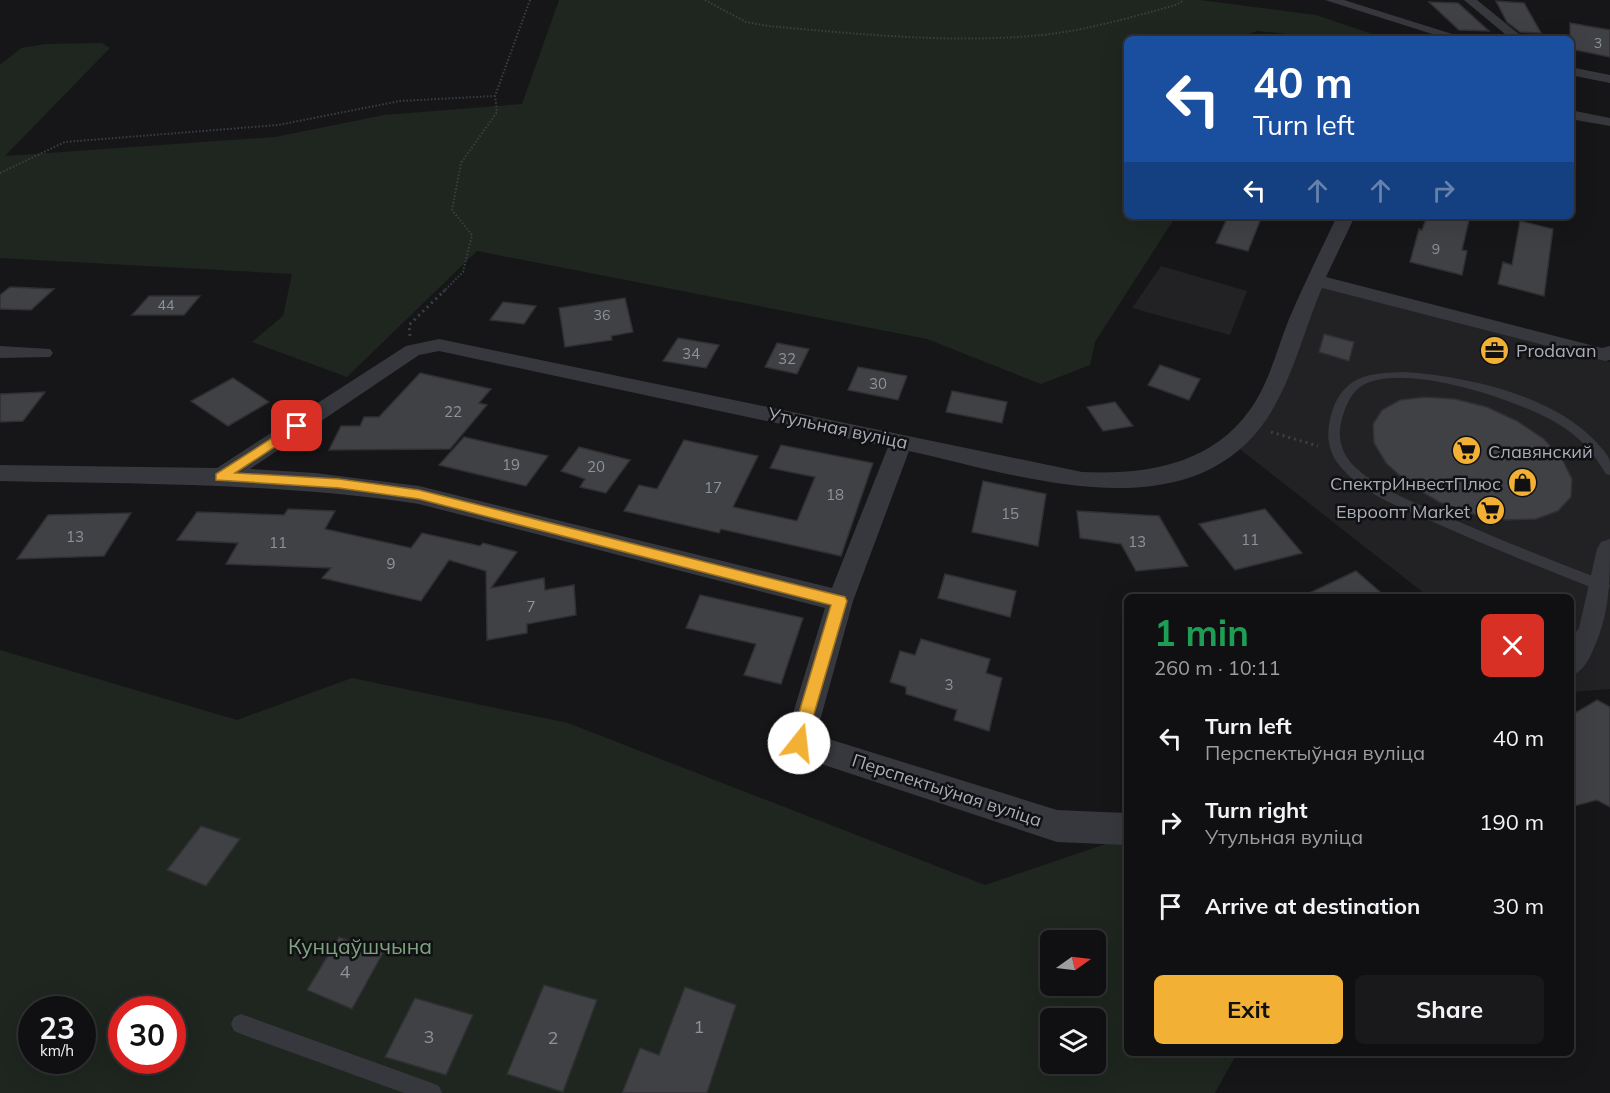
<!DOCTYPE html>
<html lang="en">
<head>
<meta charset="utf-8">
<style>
  :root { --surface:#101012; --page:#19191b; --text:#f1f3f6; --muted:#9c9d9f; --line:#303032; --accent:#f2b134 }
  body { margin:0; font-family:Mulish,sans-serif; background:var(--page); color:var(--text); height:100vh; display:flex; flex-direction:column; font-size:22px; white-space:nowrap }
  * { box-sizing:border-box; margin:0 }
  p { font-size:20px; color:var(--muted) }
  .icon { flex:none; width:33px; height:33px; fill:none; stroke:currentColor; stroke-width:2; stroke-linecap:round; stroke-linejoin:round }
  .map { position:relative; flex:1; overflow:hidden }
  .side { position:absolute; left:1124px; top:594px; width:450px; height:462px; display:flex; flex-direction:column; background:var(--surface); border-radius:9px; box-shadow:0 6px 24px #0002,0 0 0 2px var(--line) }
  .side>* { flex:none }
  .guide { position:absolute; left:1124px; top:36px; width:450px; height:183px; border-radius:9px; box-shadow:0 6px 24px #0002,0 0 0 2px var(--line); background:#1a4fa0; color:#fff; overflow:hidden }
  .needle { width:39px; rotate:76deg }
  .controls { position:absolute; left:1040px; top:930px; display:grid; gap:12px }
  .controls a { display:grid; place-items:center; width:66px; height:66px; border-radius:9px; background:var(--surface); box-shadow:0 6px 24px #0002,0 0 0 2px var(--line); font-size:30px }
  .speed { position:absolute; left:18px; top:996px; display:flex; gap:12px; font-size:30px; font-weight:700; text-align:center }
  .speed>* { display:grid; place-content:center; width:78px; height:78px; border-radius:50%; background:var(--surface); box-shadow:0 6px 24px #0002,0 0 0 2px var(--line); line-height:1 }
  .speed small { font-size:15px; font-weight:400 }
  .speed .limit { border:9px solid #d22; background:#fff; color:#111 }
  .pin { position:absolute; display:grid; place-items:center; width:51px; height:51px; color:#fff; margin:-26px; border-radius:12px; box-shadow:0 3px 9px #0006 }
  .me { position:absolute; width:66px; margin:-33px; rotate:16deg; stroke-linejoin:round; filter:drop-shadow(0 0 4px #0008) }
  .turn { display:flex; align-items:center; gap:21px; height:126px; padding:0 30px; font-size:27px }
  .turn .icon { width:78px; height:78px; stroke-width:2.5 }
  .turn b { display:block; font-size:42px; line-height:51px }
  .lanes { display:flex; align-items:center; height:57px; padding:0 30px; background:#0003; justify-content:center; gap:30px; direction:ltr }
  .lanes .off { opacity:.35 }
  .round { display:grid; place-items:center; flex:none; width:63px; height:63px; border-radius:9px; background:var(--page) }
  .head { display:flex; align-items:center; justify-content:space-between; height:102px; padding:0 30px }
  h1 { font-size:36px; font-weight:700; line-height:45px; color:#1e9e55 }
  .cta { display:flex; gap:12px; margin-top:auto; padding:12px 30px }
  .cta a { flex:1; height:69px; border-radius:9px; background:var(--accent); color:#111; font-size:24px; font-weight:700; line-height:69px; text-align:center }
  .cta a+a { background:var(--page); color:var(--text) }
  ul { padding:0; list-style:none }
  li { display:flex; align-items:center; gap:18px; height:84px; padding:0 30px }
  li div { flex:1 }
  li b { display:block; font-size:22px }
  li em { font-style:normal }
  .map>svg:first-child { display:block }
</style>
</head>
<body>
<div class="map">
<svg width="1610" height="1093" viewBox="0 0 1610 1093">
  <rect width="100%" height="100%" fill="#161618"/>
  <path fill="#222225" d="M1161,266l86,25 -17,44 -98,-27z
    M1321,287l289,75v327l-39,3 -1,-95h-141l-192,-150z"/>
  <path fill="#1e261f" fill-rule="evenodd" d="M559,0h641l116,15 71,24h-47l-83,-8 -23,8h-108v177h50l-81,126 -5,23 -49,19 -114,-45 -450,-88 -130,126 -95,-35 31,-26 9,-42 -292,-16v-193l21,-17 24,-4 57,-1 8,5 -105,108 270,-19 109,-22 138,-11z
    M0,650l237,70 115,-42 216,45 417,162 141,-48v216h111l-22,40h-1215zM1050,940h45v46h-45zM32,1010h50v50h-50zM122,1010h50v50h-50zM1050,1018h45v46h-45z"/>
  <path fill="#404145" stroke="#303034" stroke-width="1.5" d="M1496,1l28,2 17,30 -21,-1 -13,-10z
    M1429,2l29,1 31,28 -30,-1z
    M1570,23l40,7v27l-40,-8z
    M1228,216h34l-14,35 -32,-8z
    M1427,216h43l-8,34 5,1 -5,24 -52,-13 9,-33 3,1z
    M1520,221l33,8 -9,67 -46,-12 5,-22 9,3z
    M10,287l44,2 -23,21 -31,-1v-14z
    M149,296h51l-16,19h-52z
    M625,298l8,34 -22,4 1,4 -47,7 -6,-39z
    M503,302l33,4 -12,18 -34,-4z
    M1324,334l30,8 -5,19 -30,-9z
    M678,338l41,7 -13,23 -43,-7z
    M777,343l32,6 -12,25 -32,-7z
    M1160,365l40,14 -11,21 -41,-15z
    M858,367l49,9 -9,24 -50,-10z
    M420,373l71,16 -12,14 8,2 -37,44 -121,1 12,-24h19l4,-9h15z
    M233,378l36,24 -41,24 -37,-25z
    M952,391l55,11 -5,21 -56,-11z
    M45,392l-22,29 -23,1v-28z
    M1425,397l30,2 32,8 30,14 27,18 18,20 10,20 -1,18 -13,14 -22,8 -30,1 -33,-6 -34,-12 -30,-18 -23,-21 -12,-20 -1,-19 9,-14 18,-10z
    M1115,402l18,24 -30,5 -16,-24z
    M464,437l84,19 -22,30 -87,-21z
    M684,440l74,16 -25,51 64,14 18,-44 -45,-9 11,-23 92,18 -32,93 -120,-27 -2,4 -95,-22 15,-26 18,4z
    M579,447l51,13 -24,33 -26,-6 5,-8 -24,-8z
    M983,481l63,13 -8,52 -66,-14z
    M288,509l47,2 -10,18 86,19 11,-15 58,13 3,-3 34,9 -26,36 53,-10 1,12 29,-5 2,30 -49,9v9l-40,7 -1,-69 -37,-11 -28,41 -99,-23 9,-10 -105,-4 12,-21 -61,-3 20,-28 87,3z
    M1265,509l37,44 -67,17 -36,-46z
    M1077,511l82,5 29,50 -52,5 -15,-27 -41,-6z
    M131,513l-27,43 -87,3 31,-44z
    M1356,571l30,26h-85z
    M945,574l71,17 -6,26 -72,-19z
    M700,595l103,23 -22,66 -37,-9 12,-31 -70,-16z
    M921,639l69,20 -4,14 16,5 -13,53 -35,-11 3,-10 -51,-16v-7l-16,-5 10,-31 15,4z
    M1597,700l13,7v100l-13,-7 -27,7v-91z
    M201,826l39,13 -34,47 -39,-16z
    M339,937l44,16 -31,56 -45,-19z
    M544,985l53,15 -34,92 -56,-18z
    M685,987l51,18 -29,88h-85l18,-45 19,7z
    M415,998l58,17 -27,60 -61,-18z"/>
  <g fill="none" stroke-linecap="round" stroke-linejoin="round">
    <path stroke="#3d3f44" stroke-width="2" stroke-dasharray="1.5 2" stroke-linecap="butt" d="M705,0l41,22 22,4c91,8 183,18 274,9 46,-5 90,-18 134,-30l8,-5
      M0,173l65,-31 213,-17 122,-24 95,-5
      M443,292l20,-20 9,-37 -20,-25 9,-47 36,-51 -2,-16 35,-96"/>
    <path stroke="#3d3f44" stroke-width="3" stroke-dasharray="2 4" stroke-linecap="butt" d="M410,336l-1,-11 36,-35
      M1271,432l47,14"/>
    <path fill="#37383d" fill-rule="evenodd" d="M1406,372c63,5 147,23 191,71 4,5 12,12 13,19 0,4 0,9 0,13l-4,-1c-12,-20 -26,-37 -46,-49 -38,-24 -161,-66 -200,-38 -11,8 -16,23 -19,36 -4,17 2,33 15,45 23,21 55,33 83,45 56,25 112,47 169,69l2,4 -2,4h-10c-57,-22 -113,-45 -169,-70 -29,-13 -68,-27 -89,-54 -15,-18 -14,-38 -6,-60 14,-33 41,-33 72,-34z
      M241,1014l191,69 7,3 3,7h-38l-163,-59 -7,-3 -3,-7 3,-7z"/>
    <path fill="#37383d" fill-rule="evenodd" d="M1325,0h19l124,39h-20z
      M1464,0h13l48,39h-14z
      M1570,67l40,8v8l-40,-8z
      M1570,110l40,8v8l-40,-7z
      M1337,216h18l-29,61 276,71 8,-2v14l-5,1 -283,-73c-18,42 -29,90 -54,129 -78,119 -249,58 -359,34l-56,150 -37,134 241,75 69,3v32l-69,-3 -269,-89 -4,-10 41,-135 -406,-104c-139,-21 -279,-20 -419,-23v-16l217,3 189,-122 33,-7 643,133c63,3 128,-7 167,-61 20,-27 28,-62 40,-92 15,-35 32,-69 48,-103zM439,351l449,96 -56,141 -413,-102 -104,-13 -65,-4 169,-114z
      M0,346l50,3 3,4 -3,4 -50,1z
      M1610,539c0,48 0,76 -20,118 -6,10 -9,15 -20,19v-36l9,-12 18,-79 4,-7z"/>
  </g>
  <path fill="#f2b134" stroke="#9d7322" stroke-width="1.5" d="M297,422l6,4 -1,3 -67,44 104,6 80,11 426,107 2,4 -43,147 -5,2 -6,-2 -3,-5 41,-138 -412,-106 -80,-11 -123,-8v-6z"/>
  <defs>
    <symbol id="office-disc" viewBox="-11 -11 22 22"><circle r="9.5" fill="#f2b134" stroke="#111113"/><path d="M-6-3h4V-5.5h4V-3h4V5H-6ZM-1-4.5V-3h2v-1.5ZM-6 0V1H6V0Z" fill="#111"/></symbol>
    <symbol id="supermarket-disc" viewBox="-11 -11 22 22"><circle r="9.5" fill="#f2b134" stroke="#111113"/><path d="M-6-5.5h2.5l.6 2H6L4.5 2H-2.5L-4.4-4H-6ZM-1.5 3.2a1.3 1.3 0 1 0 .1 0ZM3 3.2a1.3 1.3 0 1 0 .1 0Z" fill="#111"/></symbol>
    <symbol id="shop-disc" viewBox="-11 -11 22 22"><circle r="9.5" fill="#f2b134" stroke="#111113"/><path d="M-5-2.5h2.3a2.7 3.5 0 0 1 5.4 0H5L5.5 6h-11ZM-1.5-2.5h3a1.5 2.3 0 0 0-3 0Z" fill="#111"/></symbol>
  </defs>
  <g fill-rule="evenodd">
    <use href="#office-disc" x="1478" y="334" width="33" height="33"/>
    <use href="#supermarket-disc" x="1450" y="434" width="33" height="33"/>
    <use href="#shop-disc" x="1506" y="466" width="33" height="33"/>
    <use href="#supermarket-disc" x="1474" y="494" width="33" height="33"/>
  </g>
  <g text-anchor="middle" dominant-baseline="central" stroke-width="5" stroke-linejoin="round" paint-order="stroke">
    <g font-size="14" fill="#8e929b">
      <text x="1598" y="43">3</text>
      <text x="1436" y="249">9</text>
      <text x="166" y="305">44</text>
      <text x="602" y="315">36</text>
    </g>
    <g font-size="15" fill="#8e929b">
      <text x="691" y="353">34</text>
      <text x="787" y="358">32</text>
      <text x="878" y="383">30</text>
      <text x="453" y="411">22</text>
      <text x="511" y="464">19</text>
      <text x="596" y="466">20</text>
      <text x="713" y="487">17</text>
      <text x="835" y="494">18</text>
      <text x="1010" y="513">15</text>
      <text x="75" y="536">13</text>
      <text x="1250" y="539">11</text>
      <text x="1137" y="541">13</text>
      <text x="278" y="542">11</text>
      <text x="391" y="563">9</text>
      <text x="531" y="606">7</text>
      <text x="949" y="684">3</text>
    </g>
    <g font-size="18" fill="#a8adb8" stroke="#111113" text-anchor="start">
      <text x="1516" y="350">Prodavan</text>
      <text x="1488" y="451">Славянский</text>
      <text x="1501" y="483" text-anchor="end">СпектрИнвестПлюс</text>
      <text x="1470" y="511" text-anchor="end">Евроопт Market</text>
    </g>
    <g font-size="18" fill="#a8adb8" stroke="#111113">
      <text transform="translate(838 428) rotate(12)">Утульная вуліца</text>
      <text transform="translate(947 790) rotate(18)">Перспектыўная вуліца</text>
    </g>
    <g font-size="18" fill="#8e929b">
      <text x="345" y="971">4</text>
      <text x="699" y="1026">1</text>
      <text x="429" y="1036">3</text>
      <text x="553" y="1037">2</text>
    </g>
    <g font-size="21" fill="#7fa381" stroke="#111113">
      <text x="360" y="946">Кунцаўшчына</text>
    </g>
  </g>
</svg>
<div class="controls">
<a><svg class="needle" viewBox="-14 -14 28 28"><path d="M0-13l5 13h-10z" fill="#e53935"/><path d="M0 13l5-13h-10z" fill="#9c9d9f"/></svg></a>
<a><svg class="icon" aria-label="layers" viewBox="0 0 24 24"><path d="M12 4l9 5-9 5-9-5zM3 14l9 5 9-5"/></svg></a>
</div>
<div class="speed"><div>23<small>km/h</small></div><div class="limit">30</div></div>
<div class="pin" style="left:297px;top:426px;background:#d93025"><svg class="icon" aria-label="arrive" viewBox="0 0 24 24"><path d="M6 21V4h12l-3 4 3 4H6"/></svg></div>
<svg class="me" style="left:799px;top:743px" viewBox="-20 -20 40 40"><circle r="19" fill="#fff"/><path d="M0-13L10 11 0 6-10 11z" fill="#f2b134"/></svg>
<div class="guide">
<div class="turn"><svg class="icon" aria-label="left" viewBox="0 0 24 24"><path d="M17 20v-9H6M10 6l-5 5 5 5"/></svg><div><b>40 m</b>Turn left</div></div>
<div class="lanes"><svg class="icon" aria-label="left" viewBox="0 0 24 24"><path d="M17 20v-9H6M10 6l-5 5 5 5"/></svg><svg class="icon off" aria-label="ahead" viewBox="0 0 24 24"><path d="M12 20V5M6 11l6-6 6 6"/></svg><svg class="icon off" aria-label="ahead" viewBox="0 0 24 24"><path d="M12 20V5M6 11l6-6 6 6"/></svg><svg class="icon off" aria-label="right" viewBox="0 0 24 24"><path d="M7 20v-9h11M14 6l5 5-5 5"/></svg></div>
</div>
<section class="side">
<div class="head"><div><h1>1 min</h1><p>260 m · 10:11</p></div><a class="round" style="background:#d93025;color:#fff"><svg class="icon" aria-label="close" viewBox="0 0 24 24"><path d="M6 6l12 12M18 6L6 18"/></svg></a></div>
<ul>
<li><svg class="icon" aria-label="left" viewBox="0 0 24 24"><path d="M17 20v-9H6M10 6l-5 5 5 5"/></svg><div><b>Turn left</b><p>Перспектыўная вуліца</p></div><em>40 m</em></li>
<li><svg class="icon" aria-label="right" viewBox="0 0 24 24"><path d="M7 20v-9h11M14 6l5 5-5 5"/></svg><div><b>Turn right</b><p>Утульная вуліца</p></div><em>190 m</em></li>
<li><svg class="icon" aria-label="arrive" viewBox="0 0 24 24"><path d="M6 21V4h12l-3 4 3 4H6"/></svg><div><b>Arrive at destination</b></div><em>30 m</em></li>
</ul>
<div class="cta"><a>Exit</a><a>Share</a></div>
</section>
</div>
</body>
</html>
